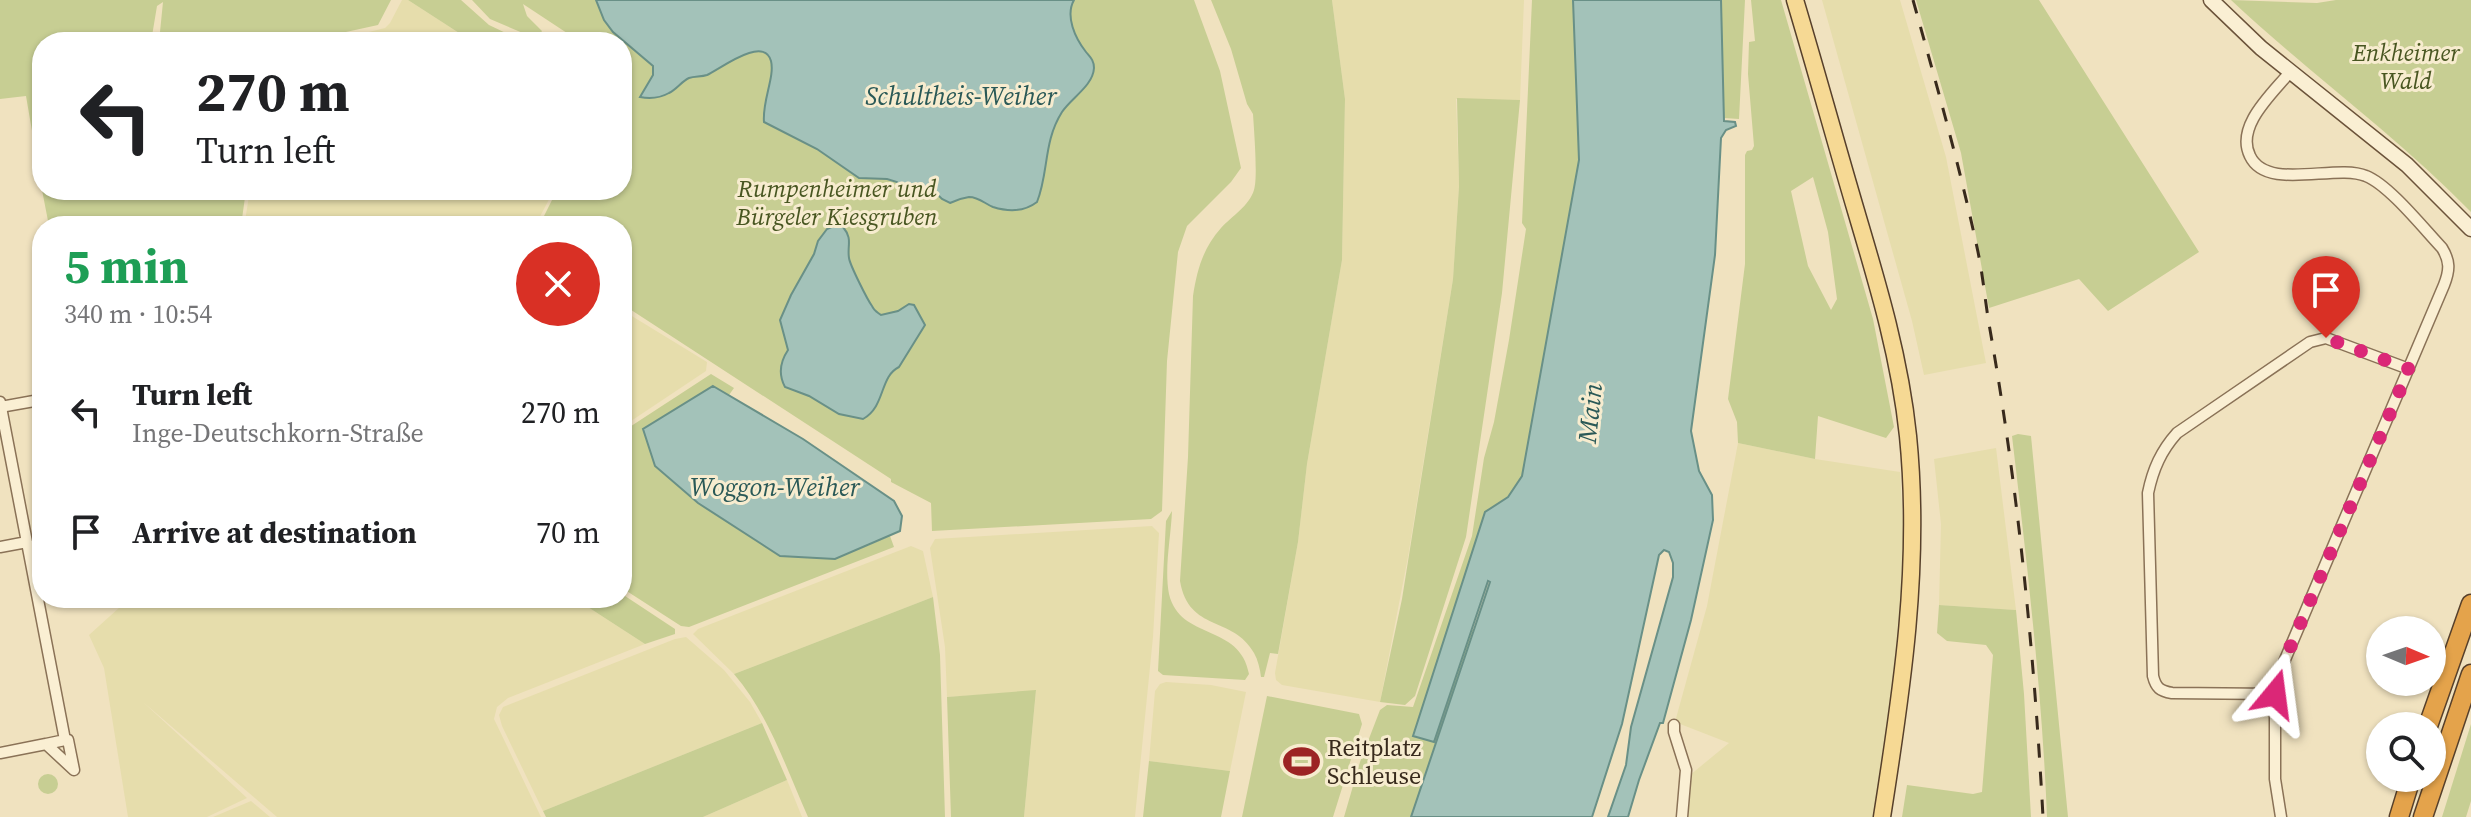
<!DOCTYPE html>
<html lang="en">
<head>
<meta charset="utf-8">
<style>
  :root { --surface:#fff; --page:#f6f6f6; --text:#202124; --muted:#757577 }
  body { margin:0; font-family:"Source Serif 4",serif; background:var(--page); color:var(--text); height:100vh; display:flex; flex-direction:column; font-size:30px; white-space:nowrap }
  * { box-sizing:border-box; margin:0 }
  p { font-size:26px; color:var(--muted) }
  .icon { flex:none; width:44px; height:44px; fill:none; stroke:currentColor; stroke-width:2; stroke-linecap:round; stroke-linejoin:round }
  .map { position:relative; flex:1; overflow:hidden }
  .sheet { position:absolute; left:32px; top:216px; width:600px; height:392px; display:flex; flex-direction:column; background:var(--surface); border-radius:32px; box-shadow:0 2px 6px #0004 }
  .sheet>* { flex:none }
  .hud { position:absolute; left:32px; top:32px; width:600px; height:168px; border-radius:32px; box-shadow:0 2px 6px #0004; background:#fff; color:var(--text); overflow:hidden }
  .needle { width:52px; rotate:92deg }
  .tools { position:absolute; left:2366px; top:616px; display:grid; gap:16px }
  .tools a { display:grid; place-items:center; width:80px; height:80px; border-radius:50%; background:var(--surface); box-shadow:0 2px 6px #0004; font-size:40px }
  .pin { position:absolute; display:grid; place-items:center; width:68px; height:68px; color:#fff; margin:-82px -34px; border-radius:50% 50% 50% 0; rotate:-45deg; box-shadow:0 0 8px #0007 }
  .pin .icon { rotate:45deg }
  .me { position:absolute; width:88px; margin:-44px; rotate:16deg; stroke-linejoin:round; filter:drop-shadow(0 0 6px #0008) }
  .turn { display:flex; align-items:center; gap:28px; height:168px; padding:0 32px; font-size:36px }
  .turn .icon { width:104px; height:104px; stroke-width:2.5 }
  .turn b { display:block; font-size:56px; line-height:68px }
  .round { display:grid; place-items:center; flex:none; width:84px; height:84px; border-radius:42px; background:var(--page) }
  .summary { display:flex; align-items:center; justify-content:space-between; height:136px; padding:0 32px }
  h1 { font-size:48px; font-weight:700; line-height:60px; color:#1e9e55 }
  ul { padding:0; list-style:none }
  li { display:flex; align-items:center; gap:24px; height:120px; padding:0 32px }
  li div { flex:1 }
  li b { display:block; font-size:30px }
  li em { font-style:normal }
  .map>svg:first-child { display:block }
</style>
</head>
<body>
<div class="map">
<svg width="2471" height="817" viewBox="0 0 2471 817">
  <rect width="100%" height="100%" fill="#f0e2bf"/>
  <path fill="#e6ddac" d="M402,0h6l65,42h-144l56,-14 5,-5z
    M1332,0h192l-4,100 -64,-1 3,86 -6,94 -45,278 -28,145 -98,-17 -6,-5 -1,-7 23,-131 9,-78 35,-204 3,-161z
    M1822,0h78l46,157 40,206 -62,12 -12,-54z
    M250,190h304l-19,36h-285v-4l-5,-1z
    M622,310l85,52 -1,9 -84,56z
    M1738,443l77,16 85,13 6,101 -14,129 -18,115h-195l5,-37 45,-37 -54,-21 32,-116z
    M1996,448l20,162 -77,-5 2,-81 -7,-65z
    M1152,526l7,7 -6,104 -18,180h-111l12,-126 -89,6 -2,-50 -15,-99 5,-9z
    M911,546l12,5 10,46 -199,77 -41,-40 5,-5z
    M130,598h191l21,13 -17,-13h249l71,46 -137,54 -11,9 -3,12 47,98h-264l-134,-115 104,96 -40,19h-79l-24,-149 -15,-33z
    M686,637l38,33 26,32 12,21 -219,88 -41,-85 -3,-11 4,-8 172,-68z
    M1166,682l45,3 35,7 -16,79 -81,-10 6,-70 5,-7z
    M787,780l15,37h-99z
    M251,801l19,16h-57z"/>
  <path fill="#c7ce93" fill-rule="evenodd" d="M0,0h391l-13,25 -78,17h-141l4,-40 -6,4 -6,36h-109v147l-16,-93 -26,3z
    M408,0h53l28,25 36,17h-52z
    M472,0h722l26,71 21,97 -10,14 -44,44 -9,26 -11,109 -5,150 -11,8 -219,12 -1,-28 -40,-21v-3l-269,-175v-78h-83l18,-36h65v-148h-52l3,-5 -50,-33 4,12 15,15 -5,8 -47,-20z
    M1211,0h121l13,99 -3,161 -35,204 -9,78 -20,112 -8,-1 -6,24h-3c-1,-8 -3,-17 -7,-24 -21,-38 -65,-20 -74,-72l8,-124 5,-161c4,-26 10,-48 28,-68 11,-12 28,-22 33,-38 4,-12 0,-60 -1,-76l-6,-10 -16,-55z
    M1532,0h41l6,160 -57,316 -14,22 -23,14 -71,224 20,6 38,-112h2l-63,187h-67l16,-55 20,-52 7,-5 26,2 59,-171 12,-78 10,-36 15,-82 17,-111 -4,-6z
    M1721,0h24l-6,119 -15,-1z
    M1751,0h30l92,319 21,108 -8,11 -68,-22 -3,43 -77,-16 -1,-21 -9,-23 17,-135v-109l2,-4 5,-1 2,-4 -6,-72 1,-32 6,-1zM1813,177l15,55 9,67 -6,11 -23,-44 -17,-75z
    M1916,0h123l160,252 -91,59 -29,-32 -90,29 -28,-155z
    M2231,0l86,3 19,-3h135v212c-75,-77 -162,-139 -240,-212z
    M1457,98l63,2 -18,193 -36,244 -51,159 -10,9 -25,-3 22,-103 51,-320 6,-93z
    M42,190h204l-5,36h-192z
    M711,374l23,14 -5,7 -16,-9 -46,90 31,27 82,53 55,3 55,-23 4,11 -205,80 -8,-1 -59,-38v-156z
    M2018,434l13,2 37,381h-21c-5,-127 -20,-254 -35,-381z
    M1172,511c-1,26 -8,57 -3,83 11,47 71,29 80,80l-4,6 -82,-5 -5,-4 8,-150z
    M622,594l53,35v5l-30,10 -71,-46h48z
    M933,597l7,58 5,162h-137c-22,-49 -39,-102 -74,-143z
    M1939,605l77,5 8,84 7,123h-129l5,-32 66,9 9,-2 11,-137 -7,-10 -39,-4 -10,-8z
    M1036,690l-12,127h-73l-4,-120z
    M1267,696l92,18 3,10 -29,93h-91z
    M762,723l25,57 -84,37h-157l-3,-6z
    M2471,724v77l-5,16h-24z
    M1149,761l81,10 -9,46h-78z
    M38 784a10 10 0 1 1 20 0a10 10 0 1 1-20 0Z"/>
  <path fill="#a3c2b9" stroke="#699087" stroke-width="2" d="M596,0h478c-9,16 1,38 12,52 4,5 8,8 8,16 -1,18 -23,30 -32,44 -19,30 -13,60 -25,90 -13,10 -28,10 -44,5 -8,-3 -14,-10 -24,-10 -7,1 -13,3 -19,6l-8,-4 -10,-10 -8,-1 -15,7 -4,-1 -8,-12 -10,-3 -28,-1 -42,-29 -53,-27c-2,-21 11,-45 7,-61 -7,-26 -51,8 -64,14 -6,2 -12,1 -18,3 -7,3 -12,11 -20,15 -9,5 -19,6 -29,4l13,-22v-9l-40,-34 -9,-12z
    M1573,0h148l3,121 11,1 1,4 -10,4 -5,8 -6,117 -24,176 8,40 13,24 1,25 -22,100 -28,103h-3l-21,57 -11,37h-20l18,-52 5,-38 42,-150v-14l-4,-11 -5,-2 -5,5 -37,169 -30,93h-181l79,-235 -2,-1 -54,161 -21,-6 72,-224 23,-15 14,-21 57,-316z
    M834,226l9,1c10,12 4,18 6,31 1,7 18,41 23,48 2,5 5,6 9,9l17,-4 11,-7 5,1 11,20 -26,42c-20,10 -13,39 -36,52l-24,-5 -30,-18 -24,-9c-7,-13 -5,-25 3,-37l-8,-30 11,-25 23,-41 4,-13 9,-12z
    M713,386l90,53 91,62 8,15 -2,15 -65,28 -55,-3 -82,-53 -43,-37 -12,-37z"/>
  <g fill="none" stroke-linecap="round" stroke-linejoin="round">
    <defs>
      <path id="street" d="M0,402l65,338h3l6,30 -28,-26 19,-4
        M0,407l34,-6
        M0,547l27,-5
        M2275,694l-103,-1c-12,-2 -16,-5 -19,-17l-5,-183c5,-24 13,-42 29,-60l133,-91 16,-4 83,31
        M1674,725v7l12,38 -4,47
        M0,753l46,-9
        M2281,817l-6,-38v-85l6,-25 163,-384c6,-15 6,-24 -2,-37 -18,-19 -53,-63 -76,-72 -30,-13 -99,16 -116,-20 -15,-30 23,-63 40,-84"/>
      <path id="secondary" d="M2211,0l50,48 146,117 64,64"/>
      <path id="primary" d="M1795,0c21,70 40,140 61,211 22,74 44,147 52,225 13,129 -6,254 -26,381"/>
      <path id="highway" d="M2428,726l43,-122
        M2399,817l12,-39
        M2423,817l48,-143"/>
    </defs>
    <use href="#street" stroke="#8a7257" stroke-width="13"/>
    <use href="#secondary" stroke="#6b533a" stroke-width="17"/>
    <use href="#primary" stroke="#57402b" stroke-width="19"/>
    <use href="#highway" stroke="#57402b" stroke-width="21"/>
    <use href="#street" stroke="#faefd3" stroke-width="10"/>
    <use href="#secondary" stroke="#faefd3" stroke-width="14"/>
    <use href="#primary" stroke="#f6d994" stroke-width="16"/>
    <use href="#highway" stroke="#e4a34b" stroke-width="18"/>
    <path stroke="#382a1c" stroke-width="3" stroke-dasharray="14 14" stroke-linecap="butt" d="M1913,0c23,83 47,167 65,252 5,24 7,48 11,72 29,163 45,327 54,493"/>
  </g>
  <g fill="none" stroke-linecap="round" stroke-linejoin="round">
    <path stroke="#db2777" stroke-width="14" stroke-dasharray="0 25.2" d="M2275,694l6,-25 128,-300 -83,-31"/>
  </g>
  <defs>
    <symbol id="stadium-bare" viewBox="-9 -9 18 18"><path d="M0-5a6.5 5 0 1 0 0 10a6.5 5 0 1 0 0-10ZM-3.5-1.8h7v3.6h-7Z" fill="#9c2424" stroke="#f7eccf" stroke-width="2.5" paint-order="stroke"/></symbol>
  </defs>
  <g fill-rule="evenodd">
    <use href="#stadium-bare" x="1276" y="736" width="51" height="51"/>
  </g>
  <g text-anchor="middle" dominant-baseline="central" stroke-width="6" stroke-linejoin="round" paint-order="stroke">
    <g font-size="24" font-style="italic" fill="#485621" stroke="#f7eccf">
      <text x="2406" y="52">Enkheimer<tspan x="2406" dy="28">Wald</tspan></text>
      <text x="837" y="188">Rumpenheimer und<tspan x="837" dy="28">Bürgeler Kiesgruben</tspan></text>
    </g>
    <g font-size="24" fill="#382a1c" stroke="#f7eccf" text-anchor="start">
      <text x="1327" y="747">Reitplatz<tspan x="1327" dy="28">Schleuse</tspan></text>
    </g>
    <g font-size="26" font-style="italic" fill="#2a5957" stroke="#f7eccf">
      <text x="961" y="96">Schultheis-Weiher</text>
      <text transform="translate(1590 413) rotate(-84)">Main</text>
      <text x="775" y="487">Woggon-Weiher</text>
    </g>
  </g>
</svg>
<div class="tools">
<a><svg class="needle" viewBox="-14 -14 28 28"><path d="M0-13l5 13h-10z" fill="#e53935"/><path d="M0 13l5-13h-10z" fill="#757577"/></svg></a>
<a><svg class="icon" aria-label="search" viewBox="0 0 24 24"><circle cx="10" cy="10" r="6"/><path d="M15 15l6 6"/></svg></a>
</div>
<div class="pin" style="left:2326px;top:338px;background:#d93025"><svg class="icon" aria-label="arrive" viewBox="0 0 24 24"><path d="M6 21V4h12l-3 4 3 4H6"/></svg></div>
<svg class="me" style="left:2275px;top:694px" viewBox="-20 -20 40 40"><path d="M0-17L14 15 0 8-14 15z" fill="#db2777" stroke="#fff" stroke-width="4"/></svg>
<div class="hud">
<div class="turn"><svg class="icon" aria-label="left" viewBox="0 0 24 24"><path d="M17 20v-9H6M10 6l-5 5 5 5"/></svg><div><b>270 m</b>Turn left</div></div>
</div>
<section class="sheet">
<div class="summary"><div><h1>5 min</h1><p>340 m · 10:54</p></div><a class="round" style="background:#d93025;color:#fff"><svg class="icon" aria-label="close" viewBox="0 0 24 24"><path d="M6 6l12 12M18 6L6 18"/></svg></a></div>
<ul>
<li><svg class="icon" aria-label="left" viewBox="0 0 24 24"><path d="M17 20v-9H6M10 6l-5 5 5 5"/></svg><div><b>Turn left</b><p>Inge-Deutschkorn-Straße</p></div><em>270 m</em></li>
<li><svg class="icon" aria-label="arrive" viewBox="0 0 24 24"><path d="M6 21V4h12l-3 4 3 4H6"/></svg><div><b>Arrive at destination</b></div><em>70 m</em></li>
</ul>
</section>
</div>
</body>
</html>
